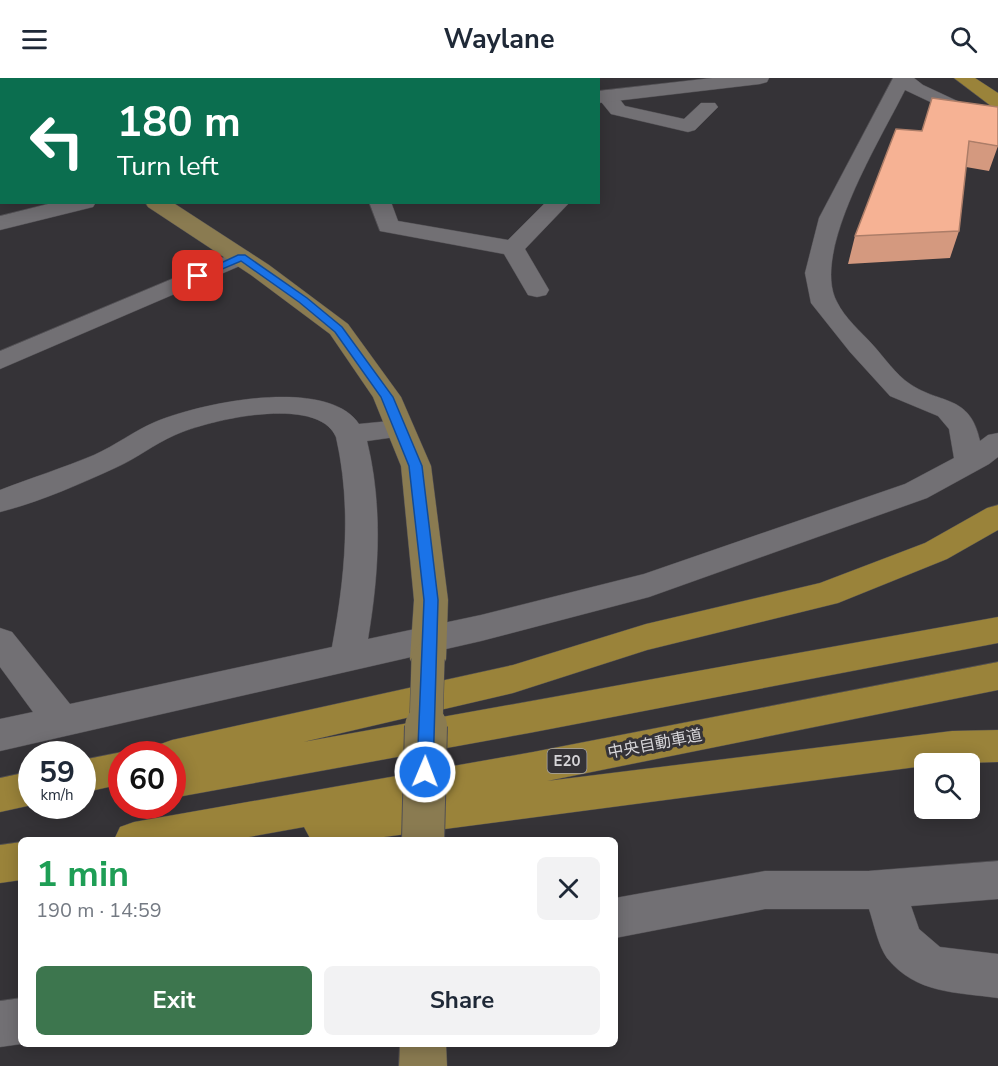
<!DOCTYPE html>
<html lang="en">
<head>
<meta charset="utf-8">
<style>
  :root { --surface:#fff; --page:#f2f2f3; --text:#1f2937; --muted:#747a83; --accent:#3d764e }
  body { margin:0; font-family:"Nunito Sans","Noto Sans JP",sans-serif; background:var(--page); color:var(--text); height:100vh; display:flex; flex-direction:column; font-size:22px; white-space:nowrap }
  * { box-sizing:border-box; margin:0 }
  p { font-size:20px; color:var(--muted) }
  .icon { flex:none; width:33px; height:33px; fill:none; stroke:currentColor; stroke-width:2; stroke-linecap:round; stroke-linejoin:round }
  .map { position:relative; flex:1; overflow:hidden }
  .drawer { position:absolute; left:18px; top:759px; width:600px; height:210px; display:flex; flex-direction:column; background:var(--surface); border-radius:9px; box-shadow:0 3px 15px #0003 }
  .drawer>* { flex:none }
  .guide { position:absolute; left:0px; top:0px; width:600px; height:126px; box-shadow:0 3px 15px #0003; background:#0b6e4f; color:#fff; overflow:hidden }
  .tools { position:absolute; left:914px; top:675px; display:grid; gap:12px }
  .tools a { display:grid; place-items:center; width:66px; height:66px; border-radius:9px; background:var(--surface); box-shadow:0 3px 15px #0003; font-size:30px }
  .speed { position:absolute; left:18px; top:663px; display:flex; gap:12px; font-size:30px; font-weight:700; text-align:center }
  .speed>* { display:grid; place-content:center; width:78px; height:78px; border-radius:50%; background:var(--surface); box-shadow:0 3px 15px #0003; line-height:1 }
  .speed small { font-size:15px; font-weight:400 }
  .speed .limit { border:9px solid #d22; background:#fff; color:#111 }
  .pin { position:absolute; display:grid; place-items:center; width:51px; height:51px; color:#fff; margin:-26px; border-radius:12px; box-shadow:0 3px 9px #0006 }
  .me { position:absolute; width:66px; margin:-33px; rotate:1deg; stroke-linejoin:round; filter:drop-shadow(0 0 4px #0008) }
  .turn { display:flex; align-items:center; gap:21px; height:126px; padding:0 18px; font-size:27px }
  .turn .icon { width:78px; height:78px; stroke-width:2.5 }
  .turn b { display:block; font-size:42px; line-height:51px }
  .round { display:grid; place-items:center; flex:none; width:63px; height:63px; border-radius:9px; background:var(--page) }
  .summary { display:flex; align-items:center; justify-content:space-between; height:102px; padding:0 18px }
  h1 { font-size:36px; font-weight:700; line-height:45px; color:#1e9e55 }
  .primary-button { display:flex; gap:12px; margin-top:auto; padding:12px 18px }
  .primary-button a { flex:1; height:69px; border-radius:9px; background:var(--accent); color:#fff; font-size:24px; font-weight:700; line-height:69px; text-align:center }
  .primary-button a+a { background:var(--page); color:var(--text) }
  header { display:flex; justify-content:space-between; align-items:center; height:78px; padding:0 18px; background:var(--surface); font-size:27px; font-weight:700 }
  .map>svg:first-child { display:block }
</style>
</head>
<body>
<header><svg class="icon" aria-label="menu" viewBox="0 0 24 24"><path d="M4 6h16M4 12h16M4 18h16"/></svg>Waylane<svg class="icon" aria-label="search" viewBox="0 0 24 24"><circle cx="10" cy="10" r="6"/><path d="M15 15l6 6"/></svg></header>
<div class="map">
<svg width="998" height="988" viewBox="0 0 998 988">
  <rect width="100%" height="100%" fill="#353337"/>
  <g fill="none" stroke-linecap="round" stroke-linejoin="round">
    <defs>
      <path id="minor" d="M386,0h18l-19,2z
        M893,0h21l9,7 75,35v14l-93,-44c-23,47 -95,162 -68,212 7,15 24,30 35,42 12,13 24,31 38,40 31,21 60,10 70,57l8,-6 10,-2v24l-9,7 -62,34 -278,99 -168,44 -481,110v-32l33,-7 -33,-45v-39l12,4 58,72 262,-57c13,-69 20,-140 4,-210 -18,-43 -128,-17 -161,-2 -21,9 -39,24 -60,33 -37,17 -76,34 -115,44v-22c31,-12 63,-22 94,-35 22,-10 40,-24 61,-33 45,-19 172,-46 204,2l41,-4 10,3 4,6 -4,6 -43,6c16,65 12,133 1,198l113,-24 163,-41 261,-90 49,-26 -5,-29 -11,-13 -48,-20 -40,-44 -39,-49 -6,-30 14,-55z
        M607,12l7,2 11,14 59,13 17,-16h14l3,4 -23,23 -7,2 -77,-18 -13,-16 2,-6z
        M369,124h22l7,19 110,19 38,-38h24l-45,47 24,41 -3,5 -9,2 -9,-2 -24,-41 -124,-23z
        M241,172l8,2 4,5 -4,5 -249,107v-18z
        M998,783v38l-87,7 8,23 21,18 58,7v44c-42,-6 -82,-4 -111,-40 -9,-13 -13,-34 -18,-49h-104l-150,29v-40l150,-27h103z
        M21,920v46l-21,3v-46z"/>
      <path id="tertiary" d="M712,0h57l-2,4 -7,2 -162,19v-12z
        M56,124h40l-3,5 -93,23v-14z"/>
      <path id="primary" d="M0,0h16l1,2h-15v4z
        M145,124h27l97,63 79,59 53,73 30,69 17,134 -2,59 -5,10 -13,4 -13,-4 -5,-10 4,-59 -13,-134 -28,-69 -43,-63 -79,-59 -103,-68z
        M400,966h46l1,22h-48z"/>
      <path id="motorway" d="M954,0h21l23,15v15l-7,-2z
        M998,427v25l-51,29 -109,44 -191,47 -134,43 -210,49 695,-125v26l-469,90 -357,65v-44h-18l4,-9 14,-5 341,-75 133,-41 174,-41 105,-40 62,-35z
        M998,584v28l-451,91 405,-50 46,-1v32l-74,2v2l-563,74h-50l-7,-13 -72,13h-118l6,-13 14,-5 399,-70z
        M122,674l8,2h-8v30l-40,9v-33z
        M32,693v34l-32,7v-34z
        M21,764v38l-21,3v-38z"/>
    </defs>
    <use href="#minor" stroke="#514f53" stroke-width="1"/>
    <use href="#tertiary" stroke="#514f53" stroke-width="1"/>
    <use href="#primary" stroke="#514f53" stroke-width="1"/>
    <use href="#motorway" stroke="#514f53" stroke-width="1"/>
    <use href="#minor" fill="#727074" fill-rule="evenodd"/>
    <use href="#tertiary" fill="#727074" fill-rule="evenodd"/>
    <use href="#primary" fill="#8a7b51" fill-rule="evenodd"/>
    <use href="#motorway" fill="#9a833a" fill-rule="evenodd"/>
    <defs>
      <path id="primary-bridge-far1" d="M426,650l2,-69"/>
      <path id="primary-bridge" d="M423,762l3,-114"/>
    </defs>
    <use href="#primary-bridge-far1" stroke="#514f53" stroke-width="34" stroke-linecap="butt"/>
    <use href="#primary-bridge" stroke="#514f53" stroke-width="44" stroke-linecap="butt"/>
    <use href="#primary-bridge-far1" stroke="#8a7b51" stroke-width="33"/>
    <use href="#primary-bridge" stroke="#8a7b51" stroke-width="42"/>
  </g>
  <path fill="#d4997f" d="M896,51l102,17 -9,25 -23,-4 -7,64 -9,27 -102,6 7,-28z"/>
  <path fill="#ac7d68" d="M0,52h2v22h-2z"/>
  <path fill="#f6b294" stroke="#ac7d68" stroke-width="1.5" d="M932,20l66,9v39l-29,-5 -10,90 -104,5 41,-107 26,2z
    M0,24l2,2v26h-2z"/>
  <path fill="#1a73e8" stroke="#114b97" stroke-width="1.5" d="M238,177h7l62,43 35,29 51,70 29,69 16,134 -5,172 -2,5 -6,2 -6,-2 -2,-5 7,-172 -15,-134 -28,-69 -46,-65 -36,-30 -58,-41 -40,17 -8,-2z"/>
  <g text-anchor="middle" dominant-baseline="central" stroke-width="6" stroke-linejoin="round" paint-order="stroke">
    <rect fill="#353337" stroke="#a6a5a8" stroke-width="1.5" x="547.5" y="671" width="39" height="24" rx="4.5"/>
    <g font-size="15" font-weight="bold" fill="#d7d6d9">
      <text x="567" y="683">E20</text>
    </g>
    <g font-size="16" fill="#d7d6d9" stroke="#353337">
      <text transform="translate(655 666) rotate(-11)">中央自動車道</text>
    </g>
  </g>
</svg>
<div class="tools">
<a><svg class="icon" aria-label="search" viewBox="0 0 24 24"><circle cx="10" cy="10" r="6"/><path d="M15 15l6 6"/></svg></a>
</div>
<div class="speed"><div>59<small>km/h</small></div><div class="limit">60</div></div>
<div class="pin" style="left:198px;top:198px;background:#d93025"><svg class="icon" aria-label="arrive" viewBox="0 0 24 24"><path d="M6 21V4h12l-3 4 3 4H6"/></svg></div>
<svg class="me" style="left:425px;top:694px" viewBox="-20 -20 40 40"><circle r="17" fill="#1a73e8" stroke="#fff" stroke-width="3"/><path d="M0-11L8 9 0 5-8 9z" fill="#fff"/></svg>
<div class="guide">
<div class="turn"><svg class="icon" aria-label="left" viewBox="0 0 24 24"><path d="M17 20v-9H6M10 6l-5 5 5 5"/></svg><div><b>180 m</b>Turn left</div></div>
</div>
<section class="drawer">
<div class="summary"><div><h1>1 min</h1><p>190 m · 14:59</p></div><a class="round"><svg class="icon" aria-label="close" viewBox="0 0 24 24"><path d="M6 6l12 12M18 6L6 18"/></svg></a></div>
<div class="primary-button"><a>Exit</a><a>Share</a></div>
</section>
</div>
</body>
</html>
